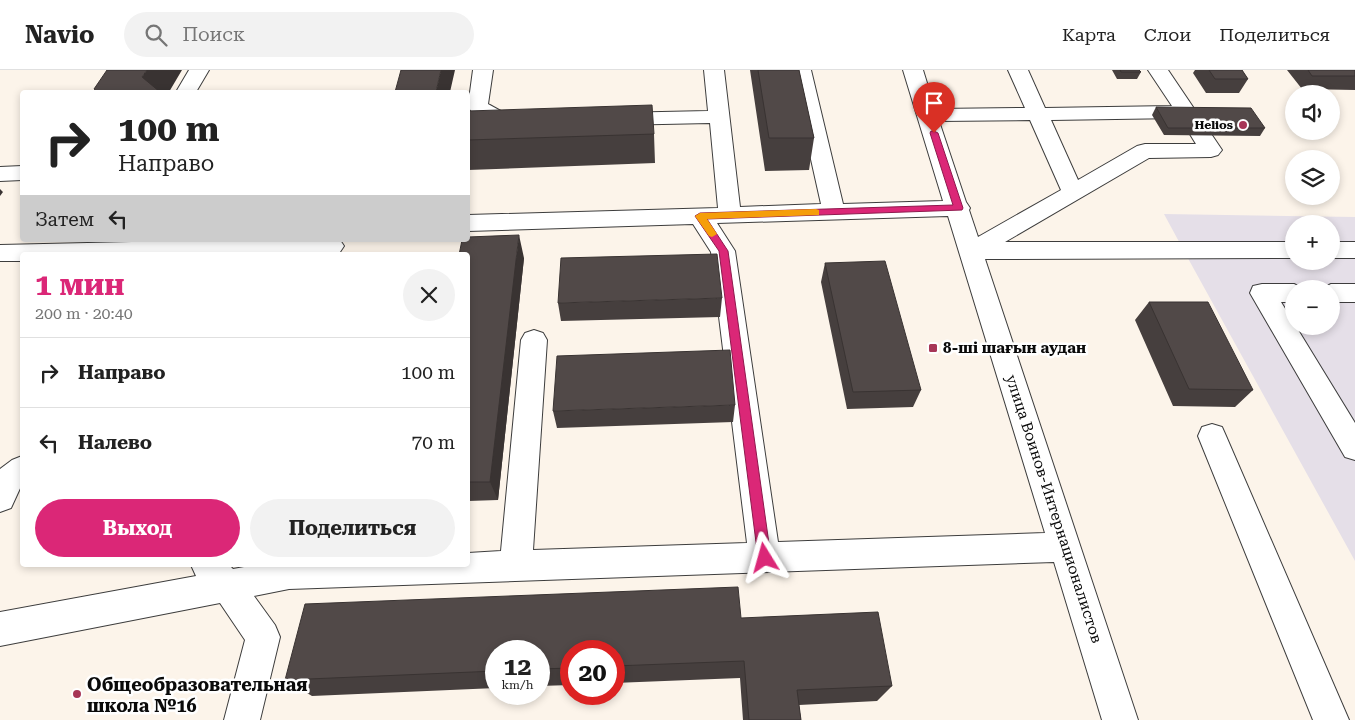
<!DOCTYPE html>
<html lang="ru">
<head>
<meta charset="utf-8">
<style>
  :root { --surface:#fff; --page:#f2f2f2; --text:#222; --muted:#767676; --line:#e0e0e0; --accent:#db2777 }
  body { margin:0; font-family:"Roboto Serif",serif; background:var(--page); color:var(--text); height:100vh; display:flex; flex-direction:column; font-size:19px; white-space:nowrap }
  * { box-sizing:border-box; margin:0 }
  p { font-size:16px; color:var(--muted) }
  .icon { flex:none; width:28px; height:28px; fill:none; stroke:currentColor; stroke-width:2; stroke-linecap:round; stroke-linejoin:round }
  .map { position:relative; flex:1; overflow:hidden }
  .details { position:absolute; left:20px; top:182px; width:450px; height:315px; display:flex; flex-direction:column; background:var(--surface); border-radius:5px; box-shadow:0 2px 8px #0003 }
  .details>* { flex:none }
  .banner { position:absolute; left:20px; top:20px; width:450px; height:152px; border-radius:5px; box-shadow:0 2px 8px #0003; background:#fff; color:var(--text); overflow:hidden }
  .controls { position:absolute; left:1285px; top:15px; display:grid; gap:10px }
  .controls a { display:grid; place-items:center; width:55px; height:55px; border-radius:50%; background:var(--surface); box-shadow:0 2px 8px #0003; font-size:25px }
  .speed { position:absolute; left:485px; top:570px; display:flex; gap:10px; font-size:25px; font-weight:700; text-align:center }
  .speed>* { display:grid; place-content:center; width:65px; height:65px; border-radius:50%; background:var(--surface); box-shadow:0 2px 8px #0003; line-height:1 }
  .speed small { font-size:12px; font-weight:400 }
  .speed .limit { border:8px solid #d22; background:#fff; color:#111 }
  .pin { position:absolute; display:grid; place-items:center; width:42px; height:42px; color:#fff; margin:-51px -21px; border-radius:50% 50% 50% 0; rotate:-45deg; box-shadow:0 0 5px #0007 }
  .pin .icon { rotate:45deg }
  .me { position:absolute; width:55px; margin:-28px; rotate:352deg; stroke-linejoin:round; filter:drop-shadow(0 0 4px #0008) }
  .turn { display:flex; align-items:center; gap:18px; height:105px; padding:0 15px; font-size:22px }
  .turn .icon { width:65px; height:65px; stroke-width:2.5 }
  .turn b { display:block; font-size:35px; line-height:42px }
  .then { display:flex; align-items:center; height:48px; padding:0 15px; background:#0003; gap:10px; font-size:19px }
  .round { display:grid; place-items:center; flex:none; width:52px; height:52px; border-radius:26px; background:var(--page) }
  .overview { display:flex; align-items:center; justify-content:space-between; height:85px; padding:0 15px }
  h1 { font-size:30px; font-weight:700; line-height:38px; color:var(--accent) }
  .button { display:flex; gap:10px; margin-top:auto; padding:10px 15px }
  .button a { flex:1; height:58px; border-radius:30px; background:var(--accent); color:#fff; font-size:20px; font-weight:700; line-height:58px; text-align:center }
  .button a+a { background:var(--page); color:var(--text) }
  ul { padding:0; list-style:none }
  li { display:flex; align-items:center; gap:15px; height:70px; padding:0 15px; border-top:1px solid var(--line) }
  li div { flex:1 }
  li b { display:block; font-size:19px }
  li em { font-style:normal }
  header { display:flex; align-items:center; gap:30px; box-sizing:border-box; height:70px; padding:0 25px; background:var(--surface); border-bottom:1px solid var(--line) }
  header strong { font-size:24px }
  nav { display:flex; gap:28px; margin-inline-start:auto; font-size:18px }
  .search { width:350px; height:45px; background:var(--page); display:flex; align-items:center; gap:12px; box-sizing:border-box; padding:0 18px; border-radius:28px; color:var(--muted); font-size:19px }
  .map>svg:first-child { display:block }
</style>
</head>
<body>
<header>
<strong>Navio</strong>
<div class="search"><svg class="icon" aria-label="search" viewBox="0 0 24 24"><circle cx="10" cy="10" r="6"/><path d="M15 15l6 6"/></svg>Поиск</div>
<nav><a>Карта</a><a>Слои</a><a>Поделиться</a></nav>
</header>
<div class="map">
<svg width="1355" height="650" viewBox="0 0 1355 650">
  <rect width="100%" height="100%" fill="#fcf4ea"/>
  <path fill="#e5dfe8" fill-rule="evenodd" d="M1164,144l191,3v344l-165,-299zM1294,154h37v37h-37zM1294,219h37v37h-37z"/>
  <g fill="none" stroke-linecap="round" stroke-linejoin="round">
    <defs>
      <path id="minor" d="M189,0h20l-13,22h-20z
        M473,0h20l-5,34 20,11 18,2 3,4 -3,4c-18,5 -47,-2 -58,-18z
        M704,0h20l16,137 81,-3 -30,-134h20l32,134 100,-3 -40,-131h20l12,39 90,-1 -17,-38h20l17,38 127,-2 -24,-36h20l54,80 -4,5 -7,2 -62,1 -144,84h289v16l-309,1 153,461h-36l-48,-158 -765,27 -35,7 21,29 5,12 -20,83h-36l21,-80 -25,-37 -220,43v-34l196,-36 -5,-11h38l4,4 22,-4h213v-12l33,-2 20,-211 4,-7 9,-3 9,3 4,7 -14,210 214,-7 -36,-291 -18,-28 -225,7v-16l250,-7 -8,-85 -95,2 -7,-2 -3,-4 3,-4 7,-2 93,-2zM1180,48l16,26h-51l-8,2 -59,34 -27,-60zM1030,50l31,70 -83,47 -9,-27 1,-2 -4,-6 -27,-81zM948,146l97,317 -267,9 -43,-291 -18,-28z
        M22,96v14l-22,1v-14z
        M219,170h121l4,6 -4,6 -8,2 -310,1v6h-22v-16z
        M1331,172h24v16h-24z
        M1262,214h32l10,5h-10v13h-13l74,121v37l-10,-3 -95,-164 3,-7z
        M1331,214h24v18h-24v-13h-10z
        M1212,354l10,3 4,9 123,284h-36l-115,-284 4,-9z
        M22,386v28l-11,24 -11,4v-43l12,-9z"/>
    </defs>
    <use href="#minor" stroke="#3d3d3d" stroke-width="2"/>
    <use href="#minor" fill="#fff" fill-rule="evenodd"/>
  </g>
  <path fill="#463f3e" d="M750,0h49l15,68 -5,32 -44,1z
    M1112,0h27l2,2 -4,7h-20z
    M1195,0h47l6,9 -9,14h-33l-13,-20z
    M1287,0h68v20l-53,-1z
    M1156,37l109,21 -5,8 -96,-1 -12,-20z
    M468,41l186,23 1,29 -187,7z
    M468,185l56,3 -26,242 -30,1z
    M825,193l96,127 -8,17 -66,2 -26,-127z
    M722,228l-2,19 -159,4 -3,-18z
    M1149,232l104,88 -18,17 -62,-1 -38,-86z
    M735,335l-2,17 -176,6 -4,-17z
    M741,548l151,68 -15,15 -78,4 2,15h-58l-3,-42 -126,5v-32h-43v34l-32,1v-35h-43v37l-184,8 -27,-16z"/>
  <path fill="#393332" d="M147,0h35l-13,22h-17l-10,-15z
    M441,0h14l-5,22h-14z
    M0,119l3,3 -3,4z
    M519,165l5,23 -26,242 -8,-18z"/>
  <path fill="#514948" stroke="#393332" d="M107,0h40l-5,7 18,15h-62l-4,-3z
    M401,0h40l-5,22h-41z
    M758,0h41l15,68h-45z
    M1120,0h19l2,2h-20z
    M1209,0h33l6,9h-33z
    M1308,0h47v6h-43z
    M652,35l2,29 -186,6v-29z
    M1156,37l95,1 14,20h-97z
    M519,165l-29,247h-22v-227h-9l3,-15h6v-3z
    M717,184l5,44 -164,5 3,-45z
    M885,191l36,129 -68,2 -28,-129z
    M1149,232h59l45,88 -64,-1z
    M730,280l5,55 -182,6 4,-55z
    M738,517l3,31 137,-6 14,74 -95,4 4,30h-52l-5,-59 -130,5v-15h-43v17l-32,1v-18h-43v20l-211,9 20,-76z"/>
  <path fill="#db2777" stroke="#8e194d" d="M931,61h3l4,2 25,75 -1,2 -255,9 21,32 43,307 -1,4 -5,2 -5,-2 -2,-4 -39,-307 -24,-35 5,-3 253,-8 -23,-72z"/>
  <path fill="#f59e0b" d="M816,139l3,1v5l-112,4 10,15 -5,3 -3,-1 -14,-20 5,-3z"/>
  <g fill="#a73657" stroke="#fff" stroke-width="2">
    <circle cx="1243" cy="55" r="5"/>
    <rect x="928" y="273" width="10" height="10" rx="2.5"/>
    <circle cx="77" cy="624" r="5"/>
  </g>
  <g text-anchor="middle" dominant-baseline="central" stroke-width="5" stroke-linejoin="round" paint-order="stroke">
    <g font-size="12" font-weight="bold" fill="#0a0a0a" stroke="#fff" text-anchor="end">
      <text x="1233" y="55">Helios</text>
    </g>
    <g font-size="15" font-weight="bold" fill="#0a0a0a" stroke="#fff" text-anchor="start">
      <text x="943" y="278">8-ші шағын аудан</text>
    </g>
    <g font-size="15" fill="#0a0a0a" stroke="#fff">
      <text transform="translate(1054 439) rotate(72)">улица Воинов-Интернационалистов</text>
    </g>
    <g font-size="18" font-weight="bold" fill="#0a0a0a" stroke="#fff" text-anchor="start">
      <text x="87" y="614">Общеобразовательная<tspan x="87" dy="21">школа №16</tspan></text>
    </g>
  </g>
</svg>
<div class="controls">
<a><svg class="icon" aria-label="sound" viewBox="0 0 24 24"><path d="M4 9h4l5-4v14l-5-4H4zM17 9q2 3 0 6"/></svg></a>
<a><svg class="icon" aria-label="layers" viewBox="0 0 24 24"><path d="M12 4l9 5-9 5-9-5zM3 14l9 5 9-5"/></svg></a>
<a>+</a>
<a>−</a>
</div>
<div class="speed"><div>12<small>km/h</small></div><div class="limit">20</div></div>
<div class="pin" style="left:934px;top:63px;background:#d93025"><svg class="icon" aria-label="arrive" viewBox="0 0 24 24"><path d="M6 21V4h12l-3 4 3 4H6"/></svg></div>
<svg class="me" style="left:765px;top:488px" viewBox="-20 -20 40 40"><path d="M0-17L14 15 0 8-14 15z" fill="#db2777" stroke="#fff" stroke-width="4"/></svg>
<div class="banner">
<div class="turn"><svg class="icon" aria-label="right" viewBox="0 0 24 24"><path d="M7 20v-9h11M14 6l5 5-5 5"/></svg><div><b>100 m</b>Направо</div></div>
<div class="then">Затем<svg class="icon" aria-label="left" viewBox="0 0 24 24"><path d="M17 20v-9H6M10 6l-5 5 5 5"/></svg></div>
</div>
<section class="details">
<div class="overview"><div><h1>1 мин</h1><p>200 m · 20:40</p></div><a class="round"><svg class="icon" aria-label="close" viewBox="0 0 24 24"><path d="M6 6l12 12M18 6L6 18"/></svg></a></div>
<ul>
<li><svg class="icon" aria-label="right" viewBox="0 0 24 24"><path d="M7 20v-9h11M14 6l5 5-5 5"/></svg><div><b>Направо</b></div><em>100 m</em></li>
<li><svg class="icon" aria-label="left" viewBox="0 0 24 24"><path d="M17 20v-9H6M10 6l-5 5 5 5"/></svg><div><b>Налево</b></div><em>70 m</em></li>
</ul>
<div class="button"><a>Выход</a><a>Поделиться</a></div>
</section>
</div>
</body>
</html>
